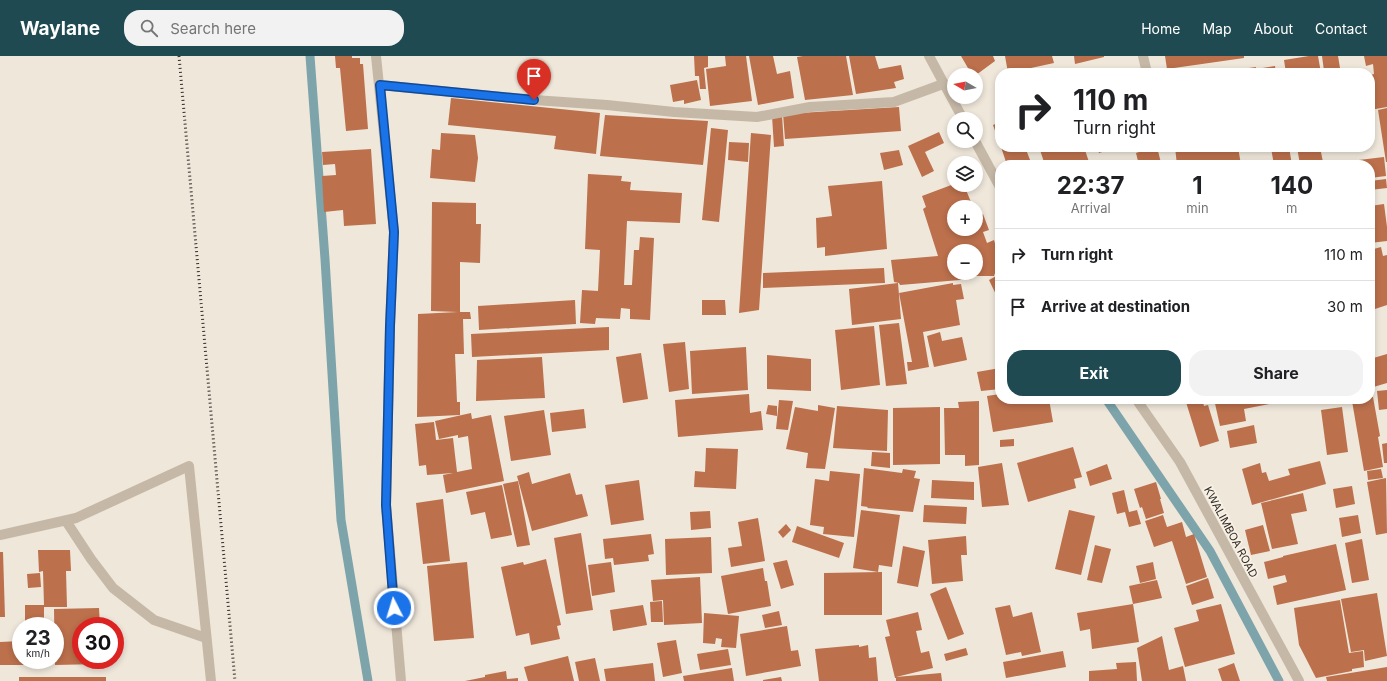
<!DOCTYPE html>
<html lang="en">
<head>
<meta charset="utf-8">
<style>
  :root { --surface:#fff; --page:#f2f2f2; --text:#202124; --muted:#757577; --line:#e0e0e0; --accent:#204a51 }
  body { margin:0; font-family:Inter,sans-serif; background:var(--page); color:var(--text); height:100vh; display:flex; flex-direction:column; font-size:15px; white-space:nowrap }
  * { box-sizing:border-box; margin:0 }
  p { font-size:13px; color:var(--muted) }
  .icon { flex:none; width:22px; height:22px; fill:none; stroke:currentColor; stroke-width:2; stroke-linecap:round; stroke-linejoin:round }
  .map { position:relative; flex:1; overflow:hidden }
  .sheet { position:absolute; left:995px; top:104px; width:380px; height:244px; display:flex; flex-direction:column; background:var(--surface); border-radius:16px; box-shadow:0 2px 6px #0003 }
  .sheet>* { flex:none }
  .top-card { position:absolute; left:995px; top:12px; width:380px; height:84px; border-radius:16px; box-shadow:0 2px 6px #0003; background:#fff; color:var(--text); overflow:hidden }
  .needle { width:26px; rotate:280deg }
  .fabs { position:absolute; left:947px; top:12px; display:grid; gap:8px }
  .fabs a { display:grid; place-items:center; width:36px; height:36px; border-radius:50%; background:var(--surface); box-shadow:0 2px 6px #0003; font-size:20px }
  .speed { position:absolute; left:12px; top:561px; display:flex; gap:8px; font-size:20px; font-weight:700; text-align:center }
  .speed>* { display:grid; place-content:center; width:52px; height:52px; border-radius:50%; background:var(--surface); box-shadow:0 2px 6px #0003; line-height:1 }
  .speed small { font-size:10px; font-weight:400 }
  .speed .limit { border:6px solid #d22; background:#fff; color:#111 }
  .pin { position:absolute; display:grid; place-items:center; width:34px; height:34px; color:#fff; margin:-41px -17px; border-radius:50% 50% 50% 0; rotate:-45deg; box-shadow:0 0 4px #0007 }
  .pin .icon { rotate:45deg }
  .me { position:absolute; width:44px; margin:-22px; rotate:355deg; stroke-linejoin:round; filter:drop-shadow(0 0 3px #0008) }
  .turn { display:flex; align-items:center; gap:14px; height:84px; padding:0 12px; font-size:18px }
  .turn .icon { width:52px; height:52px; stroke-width:2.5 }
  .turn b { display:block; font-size:28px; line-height:34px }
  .eta { display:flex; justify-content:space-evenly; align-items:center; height:68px; text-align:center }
  .eta b { font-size:24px; font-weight:700; line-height:28px }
  .primary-button { display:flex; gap:8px; margin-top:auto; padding:8px 12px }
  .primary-button a { flex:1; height:46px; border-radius:16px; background:var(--accent); color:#fff; font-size:16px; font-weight:700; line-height:46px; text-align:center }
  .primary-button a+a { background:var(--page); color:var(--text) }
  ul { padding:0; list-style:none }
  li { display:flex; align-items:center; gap:12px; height:52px; padding:0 12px; border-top:1px solid var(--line) }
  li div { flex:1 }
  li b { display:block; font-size:15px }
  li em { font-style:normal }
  header { display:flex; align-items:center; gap:24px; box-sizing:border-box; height:56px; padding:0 20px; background:var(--accent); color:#fff }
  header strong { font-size:19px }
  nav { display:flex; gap:22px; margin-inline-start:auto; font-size:14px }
  .search { width:280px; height:36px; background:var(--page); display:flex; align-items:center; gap:10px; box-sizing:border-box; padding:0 14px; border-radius:16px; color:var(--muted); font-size:15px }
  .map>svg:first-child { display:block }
</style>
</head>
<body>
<header>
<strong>Waylane</strong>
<div class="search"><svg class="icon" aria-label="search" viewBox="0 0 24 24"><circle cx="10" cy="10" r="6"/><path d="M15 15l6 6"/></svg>Search here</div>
<nav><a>Home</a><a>Map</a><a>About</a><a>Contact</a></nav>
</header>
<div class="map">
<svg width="1387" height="625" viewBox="0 0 1387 625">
  <rect width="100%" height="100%" fill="#efe7da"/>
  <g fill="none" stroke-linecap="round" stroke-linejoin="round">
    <path stroke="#7ca4aa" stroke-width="9" d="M310,0l15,203 16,261 27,161
      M1106,343l104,152 69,130"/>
  </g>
  <path fill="#bc704c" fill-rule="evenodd" d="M335,0h17v2h8v6h3l5,65 -22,2 -6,-63h-4z
    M694,0h14v11l-4,1 2,21h-6l-1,-13h-4z
    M725,0h21l6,45 -42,5 -4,-37 20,-3z
    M749,0h24l4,18 13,-3 4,27 -36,7z
    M803,0h43l7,39 -48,5 -8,-43z
    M849,0h26l4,13 22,-4 3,14 -10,3 2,6 -40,6z
    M961,0h32l2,5 -19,14h-4z
    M1005,0h47l2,7 -46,10z
    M1074,0h30v1l-29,7z
    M1165,0h79v2l-77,11z
    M1309,0h9l3,17h-35l-2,-13z
    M1322,0h16l2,12 -16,3z
    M1364,0h23v51l-17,3v-35l4,-1 -1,-10 -7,2z
    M1275,10l1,7h-47l-1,-2 28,-4v2z
    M697,24l4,20 -17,4v-4l-11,2 -3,-17z
    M451,42l149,15 -4,41 -42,-5 2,-13 -108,-11z
    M899,51l2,24 -116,8 -2,-25z
    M1387,52v54h-1l-8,-52z
    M605,59l103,6 -5,44 -103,-9z
    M782,59l2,31 -10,1 -2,-31z
    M1000,66v23l-7,-20z
    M711,72l17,2 -9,92 -17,-2z
    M939,76l5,11 -19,9 9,19 -12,6 -14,-31z
    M441,77l34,2 3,23 -3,24 -45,-4 2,-29 8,1z
    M751,77l20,2 -12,175 -20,3z
    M729,86l20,1 -1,19 -20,-2z
    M1001,91h24l7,18h-25z
    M1039,91h45l5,15 -8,3h-36z
    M1097,91h21l-19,6z
    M1154,91h3l4,16 -5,2h-17l-3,-12z
    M1175,91h63l3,18h-64z
    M1276,91h13l3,18h-18l-3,-17z
    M1297,91h23l3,15 -23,3z
    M371,93l5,75 -32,2 -1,-16 -19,2 -2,-36 14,-1 -1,-11 -12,1 -1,-13z
    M899,94l4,15 -19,5 -4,-17z
    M1384,101l2,19 -16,2v-13h-45v-1z
    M588,118l34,2 -1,5 10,1 -1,8 52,3 -2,30 -53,-2 -3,64h8l2,-35h5l1,-13 14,1 -4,82 -20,-1v-10l-9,-1 -1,11 -24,-1 -1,6 -15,-1 2,-33 16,1 2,-41 -15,-1z
    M1386,123l1,9 -17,2v-9z
    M882,125l5,68 -62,7v-9l-8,1 -1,-30 16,-2 -4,-30z
    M954,128v1h10l9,22h-19v22h22v-14l7,-1 6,16 -6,2 4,11 7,-3 6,21v9l-5,3 -1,3h-23l1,3 -72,6 -1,-2 -5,-1 -3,-22 47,-4 -15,-47 3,-2 -4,-11zM954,195h22v22h-22z
    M432,146l44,1v21h5l-1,39 -20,-1v50h10l1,7h-8l1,35h-9l2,48h3v13l-43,2 1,-103 40,-2 -27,-1z
    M1384,148l3,23v14l-17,2v-37z
    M1381,191l2,9 4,-1v50l-12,4 -1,-4 -4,1v-56z
    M884,212l1,15 -122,5v-15z
    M1000,218v29l-11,-23z
    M898,227l3,36 -49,6 -3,-36z
    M953,227v2l8,-1 3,15 -8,1 4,25 -37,7 6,35 -21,4 -1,-9h5l-13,-69z
    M575,244l1,24 -97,6 -1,-24z
    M702,244h23l1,15h-24z
    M899,267l8,61 -21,2 -7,-61z
    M874,270l6,59 -39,5 -6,-60z
    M609,271v23l-137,7 -1,-23z
    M940,276l2,9 20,-4 5,23 -33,7 -7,-31z
    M685,286l4,47 -20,3 -6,-48z
    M746,291l2,43 -56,4 -2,-43z
    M641,297l7,46 -25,4 -7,-46z
    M1387,298v29l-17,5v-29z
    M767,299l44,4v32l-44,-2z
    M542,301l3,41 -69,3 1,-41z
    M1000,312v21l-19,2 -4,-19z
    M1387,334v19l-8,1 -2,-19z
    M749,338l1,19 11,-2 2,19 -85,7 -3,-37z
    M1000,338v5h49l4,23 -60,10 -6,-36z
    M1370,341h3l7,39 -2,1 5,30 -19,4 -12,-70 18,-2z
    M1185,343h17l2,7 4,-1 11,36 -19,6z
    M1214,343h76v1l-46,9 2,12 -26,5z
    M779,344l14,1 -5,29 -12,-1z
    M979,345v64l-14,1v-11h-20l-1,-47h15l-1,-6z
    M768,349l9,1v10l-11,-2z
    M818,349l17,3 -10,61 -19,-1 2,-15 -22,-4 9,-42 23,4z
    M837,350l51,4 -1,41 -54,-3z
    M940,351v57l-47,1v-57z
    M1342,351l6,45 -21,3 -6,-45z
    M584,353l2,19 -34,4 -2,-19z
    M544,354l7,45 -40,6 -7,-45z
    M471,357l1,6 19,-4 13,66 -58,12 -3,-18 10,-2 -26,2 -1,-10 -7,1 -4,-42 19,-2 2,18 17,-2 4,34 15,-3 -4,-33 -10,2v-3l-19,4 -4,-18z
    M1254,369l3,18 -27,5 -3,-17z
    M1014,383v7l-14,1v-7z
    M1387,387v20h-3l-2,-19z
    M1073,391l9,30 -8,2 2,9 -48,14 -11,-39z
    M706,392l32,1 -2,40 -42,-2 1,-16 10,1z
    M872,396l18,1v15l-19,-2z
    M1320,405l6,23 -74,21 -10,-36 18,-6 2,10 4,-1 3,9 21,-6 -2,-6z
    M1002,407l7,42 -27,2 -4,-40z
    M1107,408l5,15 -22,7 -4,-14z
    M864,412l38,5 1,-4 13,2 -2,7 6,1 -7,33 -46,-4 1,-1 -7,-1z
    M1381,413l2,9 -15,2 -1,-9z
    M830,415l30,3 -6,63 -31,-3 1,-7 -14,-2 5,-46 14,2z
    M529,416l3,12 38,-11 6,22 6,-1 6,22 -56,15 -15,-55z
    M1386,422l1,55 -11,2 -9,-53z
    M639,424l5,40 -33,5 -6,-40z
    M932,424l42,2v18l-43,-2z
    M518,425l12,64 -13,2 -14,-63z
    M1156,426l5,17h-1l4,14 -18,6 -4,-12 -2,1 -6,-19z
    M502,429l10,50 -21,4 -6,-27 -14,3 -5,-23z
    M1352,430l3,18 -19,4 -3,-19z
    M1124,434l5,22 8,-2 4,14 -12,3 -4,-15 -8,2 -5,-21z
    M1303,437l4,18 -16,3 7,30 -26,5 -11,-46z
    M443,443l7,62 -27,3 -7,-61z
    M924,449l43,2 -1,17 -43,-2z
    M861,454l39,5 -8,52 -13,-2 -1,7 -25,-4z
    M1069,454l26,6 -14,59 -26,-6z
    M710,455l1,17 -20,2 -1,-18z
    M1163,459l4,12 15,-5 4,15 8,-3 13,43 -21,7 -14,-43 -18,6 -9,-26z
    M1358,459l3,18 -19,4 -3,-19z
    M758,462l7,43 -34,6 -3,-19 14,-2 -4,-24z
    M786,468l5,6 -8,8 -5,-6z
    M1263,469l7,26 -19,4 -6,-25z
    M797,470l47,17 -5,15 -47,-16z
    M581,477l12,77 -27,4 -12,-76z
    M651,478l3,20 -6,1 1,6 -35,4 -1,-7 -8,1 -2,-20z
    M966,480l1,19h-6l2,26 -31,3 -4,-44z
    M711,481l1,36 -46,2 -1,-36z
    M1362,483l7,41 -17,3 -7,-40z
    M1336,488l10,46 -69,15 -4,-19 14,-4 -2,-7 -17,4 -4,-17 19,-5v-1z
    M1095,489l16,4 -9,34 -15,-3z
    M903,490l22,5 -7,36 -21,-4z
    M38,494h32l1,21h-5l1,36h-23v19h-19v-21h19l-1,-34 -4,1z
    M0,496h3l2,65h-5z
    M546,503l15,66 -4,1 3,13 -29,6 -2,-12 -13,3 -15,-69 22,-5 1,3z
    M787,504l7,25 -13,4 -8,-26z
    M467,506l7,76 -40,3 -7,-75z
    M611,506l4,30 -23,4 -4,-31z
    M1153,506l3,17 -16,4 -4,-17z
    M763,512l2,13h2l4,25 -43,8 -7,-38z
    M882,516v43h-58v-42z
    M40,517l1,14 -13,1 -1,-14z
    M700,521l2,46 -38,2 -1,-25 -10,1 -2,-21z
    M1208,522l6,20 -22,7 -6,-19z
    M1157,524l5,18 -29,6 -4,-18z
    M946,531l18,47 -16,6 -18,-46z
    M1377,537l10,63 -22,5 -1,-11 -13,2 -10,-53z
    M1340,544l9,53 14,-2 1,16 -12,2v2l-36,7 -17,-33 -5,-37z
    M662,545l1,21h-12l-1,-20z
    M1133,548l6,38 -47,7 -2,-20 -10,2 -3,-18z
    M1221,548l14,50 -50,13 -11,-39 25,-7 -3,-11z
    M643,549l4,20 -34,6 -3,-21z
    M1010,549l3,12 19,-5 9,40 -19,4 -1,-4 -15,3 -11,-47z
    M99,552l1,18h-19v34h19v4l-45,1 -1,-56z
    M779,555l3,14 -17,3 -3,-13z
    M918,556l4,18 -6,1 5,22 8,-2 4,17 -37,9 45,-4 1,8h-46v-3h-1l-10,-41 5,-1 -4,-16z
    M704,557l35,3 -3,32 -15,-1 1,-8 -6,-1 -1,6 -12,-1z
    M787,570l4,25 7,-1 3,16 -55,10 -6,-42z
    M1162,580l7,34 14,-4 3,15h-44l-5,-33z
    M676,584l6,33 -19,4 -6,-34z
    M21,585v19h24v6l-14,2v-3h-31v-23z
    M859,589v2l9,-2 1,13 7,-1 2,24h-59l-4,-32z
    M966,592l2,7 -22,6 -2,-7z
    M728,593l3,16 -31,5 -3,-16z
    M1063,595l3,16 -60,11 -3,-16z
    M568,600l6,25h-46l-4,-14z
    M595,602l5,23h-21l-4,-19z
    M1136,606l1,19h-48v-10l28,-2 -1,-6z
    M653,607l2,18h-49l-2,-12z
    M1234,607l6,18h-18l-4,-12z
    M1387,611v14h-60l-1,-4z
    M732,612l2,13h-50l-1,-5z
    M506,615l1,8 11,-1v3h-53l20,-4v-2z
    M19,621h87v4h-87z
    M781,621l1,4h-19v-1z"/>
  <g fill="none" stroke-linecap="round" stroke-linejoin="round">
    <path stroke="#c6b8a7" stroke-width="10" d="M376,0l18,176 -4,94 -4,179 15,176
      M1143,0l4,17
      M380,29l154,15 73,5 67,7 83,5 53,-10 84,-5 49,-18
      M66,465l25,38 22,29 41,32 52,18
      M0,479l76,-17 113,-52 22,215"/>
    <path stroke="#c6b8a7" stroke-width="10" d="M929,0l34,63
      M975,85l25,46
      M1136,343l44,63 119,219"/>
    <path stroke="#332c27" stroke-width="3" stroke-dasharray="1 3" stroke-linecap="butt" d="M179,0l56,625"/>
  </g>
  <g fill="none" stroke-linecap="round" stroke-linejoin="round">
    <defs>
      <path id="route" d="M394,552l-8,-103 4,-179 4,-94 -14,-147 154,15"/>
    </defs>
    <use href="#route" stroke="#114b97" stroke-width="10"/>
    <use href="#route" stroke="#1a73e8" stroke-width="7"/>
  </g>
  <g text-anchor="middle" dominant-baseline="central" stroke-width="3.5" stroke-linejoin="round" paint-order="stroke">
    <g font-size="11" fill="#332c27" stroke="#f7f1e6">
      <text transform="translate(1231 476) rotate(62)">KWALIMBOA ROAD</text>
    </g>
  </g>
</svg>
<div class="fabs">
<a><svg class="needle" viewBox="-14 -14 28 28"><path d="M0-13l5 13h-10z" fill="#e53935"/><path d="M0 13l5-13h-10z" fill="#757577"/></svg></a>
<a><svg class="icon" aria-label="search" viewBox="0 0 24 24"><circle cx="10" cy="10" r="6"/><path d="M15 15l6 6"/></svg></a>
<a><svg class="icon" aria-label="layers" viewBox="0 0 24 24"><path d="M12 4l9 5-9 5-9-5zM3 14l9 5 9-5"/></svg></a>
<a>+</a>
<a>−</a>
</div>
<div class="speed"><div>23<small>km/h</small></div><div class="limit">30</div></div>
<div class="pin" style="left:534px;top:44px;background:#d93025"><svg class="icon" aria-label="arrive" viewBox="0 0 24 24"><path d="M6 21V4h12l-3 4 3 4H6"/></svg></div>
<svg class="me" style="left:394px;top:552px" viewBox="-20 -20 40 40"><circle r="17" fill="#1a73e8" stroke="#fff" stroke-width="3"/><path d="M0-11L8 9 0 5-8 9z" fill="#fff"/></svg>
<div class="top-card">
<div class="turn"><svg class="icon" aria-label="right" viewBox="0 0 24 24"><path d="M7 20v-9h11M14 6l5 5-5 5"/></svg><div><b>110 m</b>Turn right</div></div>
</div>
<section class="sheet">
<div class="eta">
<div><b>22:37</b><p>Arrival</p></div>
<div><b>1</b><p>min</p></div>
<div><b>140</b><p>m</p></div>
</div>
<ul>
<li><svg class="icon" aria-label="right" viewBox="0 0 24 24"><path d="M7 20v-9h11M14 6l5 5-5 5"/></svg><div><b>Turn right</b></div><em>110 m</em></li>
<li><svg class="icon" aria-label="arrive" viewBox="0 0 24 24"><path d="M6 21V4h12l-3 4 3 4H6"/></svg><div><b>Arrive at destination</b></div><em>30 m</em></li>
</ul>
<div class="primary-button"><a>Exit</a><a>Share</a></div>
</section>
</div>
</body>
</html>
